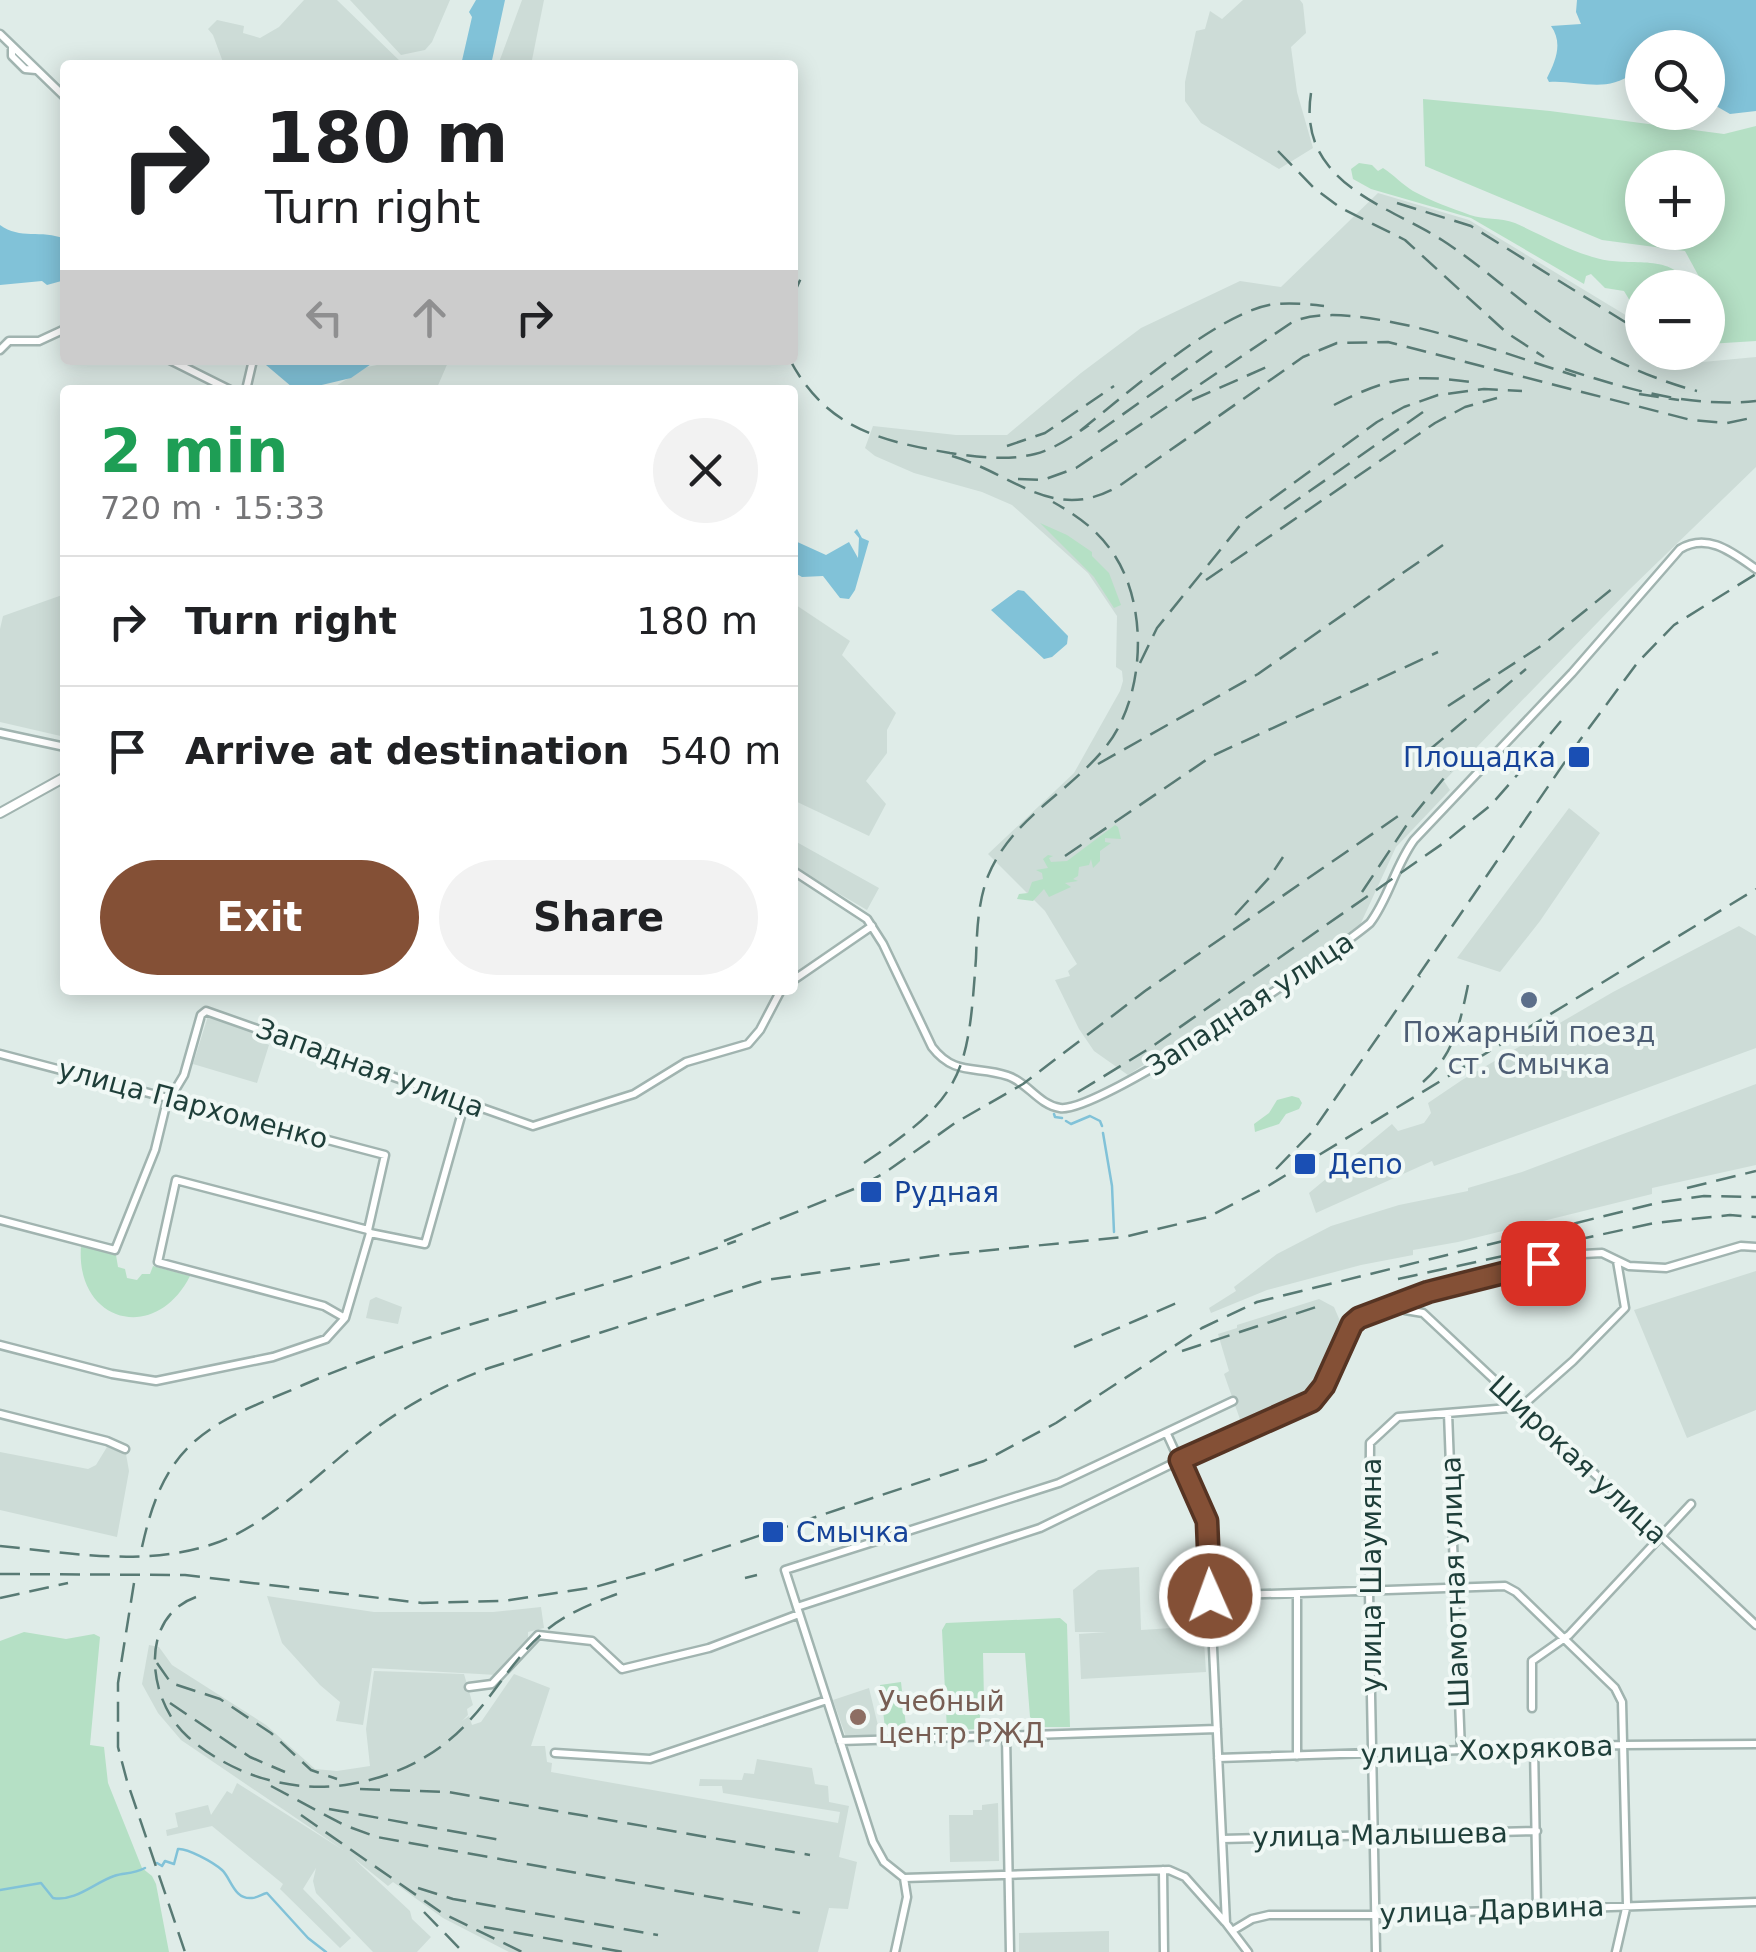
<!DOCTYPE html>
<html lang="en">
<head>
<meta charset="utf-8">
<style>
  :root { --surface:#fff; --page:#f2f2f2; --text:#202124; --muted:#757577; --line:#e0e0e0; --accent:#845036 }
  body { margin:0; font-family:"DejaVu Sans",sans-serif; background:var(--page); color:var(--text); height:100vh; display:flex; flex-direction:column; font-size:38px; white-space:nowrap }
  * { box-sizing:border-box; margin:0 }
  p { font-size:32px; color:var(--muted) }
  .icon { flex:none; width:55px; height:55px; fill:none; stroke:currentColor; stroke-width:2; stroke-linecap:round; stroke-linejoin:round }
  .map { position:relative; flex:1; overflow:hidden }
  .sheet { position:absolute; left:60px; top:385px; width:738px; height:610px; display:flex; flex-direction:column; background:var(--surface); border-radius:10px; box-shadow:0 5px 25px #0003 }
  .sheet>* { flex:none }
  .top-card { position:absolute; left:60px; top:60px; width:738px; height:305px; border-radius:10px; box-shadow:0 5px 25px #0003; background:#fff; color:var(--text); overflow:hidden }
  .fabs { position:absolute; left:1625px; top:30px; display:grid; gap:20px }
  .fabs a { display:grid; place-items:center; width:100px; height:100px; border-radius:50%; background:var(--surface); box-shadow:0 5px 25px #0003; font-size:50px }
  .pin { position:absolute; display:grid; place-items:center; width:85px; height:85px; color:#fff; margin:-42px; border-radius:20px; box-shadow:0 5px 15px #0006 }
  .me { position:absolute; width:110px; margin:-55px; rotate:358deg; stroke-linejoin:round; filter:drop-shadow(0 0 8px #0008) }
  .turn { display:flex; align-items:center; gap:35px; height:210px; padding:0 40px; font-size:45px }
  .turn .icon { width:130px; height:130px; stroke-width:2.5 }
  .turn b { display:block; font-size:70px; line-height:85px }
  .lanes { display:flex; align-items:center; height:95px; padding:0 40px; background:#0003; justify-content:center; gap:50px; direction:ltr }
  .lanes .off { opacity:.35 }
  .round { display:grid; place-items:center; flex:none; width:105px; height:105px; border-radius:52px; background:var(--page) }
  .headline { display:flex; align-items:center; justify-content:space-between; height:170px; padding:0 40px }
  h1 { font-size:60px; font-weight:600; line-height:75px; color:#1e9e55 }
  .action { display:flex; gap:20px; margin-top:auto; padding:20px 40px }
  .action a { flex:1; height:115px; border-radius:60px; background:var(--accent); color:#fff; font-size:40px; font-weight:600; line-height:115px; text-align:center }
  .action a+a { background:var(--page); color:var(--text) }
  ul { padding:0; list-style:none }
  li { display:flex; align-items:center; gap:30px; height:130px; padding:0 40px; border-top:2px solid var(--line) }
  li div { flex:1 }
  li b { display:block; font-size:38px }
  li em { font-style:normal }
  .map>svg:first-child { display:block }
</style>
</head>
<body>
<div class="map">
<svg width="1756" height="1952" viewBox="0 0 1756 1952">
  <rect width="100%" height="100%" fill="#dfece8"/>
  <path fill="#cddcd7" d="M304,0h33l67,65h-180l-11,-30 -5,-6 9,-9 27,6 -1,7 17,5 19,-11z
    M350,0h100l-18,42 -7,8 -24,5z
    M522,0h22l-13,65h-33z
    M1243,0h57l3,4 3,29 -15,14 6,45 16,56 -34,21 -78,-46 -16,-22v-19l11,-51 9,-2 5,-18 12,8z
    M1378,193l91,27 173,105v27l46,1 15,9 53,-5v110l-127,123 -185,191 6,9 -54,57 -36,78 -232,150 -34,-24 -15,-22 -24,-49 15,-4 -2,-5 9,-7 -32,-53 -57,-57 86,-81 46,-82 3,-10 -1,-10 -6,-4 1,-51 -29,-43 -76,-68 -30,-13 -68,-19 -39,-17 -10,-8 8,-22 83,9h51l74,-62 60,-45 99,-47 41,6z
    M380,360h69l-13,30h-107l38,-23 10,-2z
    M65,594v143l-65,-15v-93l3,-13z
    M793,603l57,38 -8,14 54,58 -9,17v23l-21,28 20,23 -17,32 -76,-36z
    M1569,808l31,25 -60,88 -40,51 -43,-14z
    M793,840l86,48 -12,22 -74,-43z
    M1739,926l17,10v112l-322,118 -2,-5 -116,52 -7,-20 83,-69 6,7 26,-8 7,-10 -3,-10 34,-23 151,-88z
    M208,1016l57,17 -2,9 6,3 -12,38 -64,-19z
    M1756,1084v81l-104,23v6l-194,48 -45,8v5l-52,10 -94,25 -56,23 -2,-5 27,-17 -2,-4 43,-33 54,-28 68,-21 69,-14v-3l54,-16z
    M1756,1271v139l-69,28 -53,-128z
    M376,1297l26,10 -4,17 -32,-6 4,-18z
    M1319,1299l15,8 9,21 -7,23 -18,37 -4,6 -72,31 -18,-51 5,-3 -11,-37 19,-6v-3z
    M107,1447l19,7 3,17 -12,66 -117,-27v-58l88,17 8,-4z
    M1139,1567l2,63 62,-4 3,46 -125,7 -2,-45 28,-2h-32l-2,-42 25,-20z
    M267,1596l107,16h119l48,-5 3,21 -16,4v8l-31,35 -125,-7 -9,57 -27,-4 4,-19 -20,-17 -38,-42z
    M149,1645l10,2 13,18 94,60 49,44 22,2 33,-5 -4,-37 8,-58 90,3 9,31 -6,4 1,6 -6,6 7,-5 3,9 9,-3 33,-48 36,14 -19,58h14l2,16 5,1 -1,9 287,51 2,-11 -117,-19 -1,-7h-23l1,-7 42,1 2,-7 10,1 3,-15 55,9 3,16 13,2 1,16 20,4 -10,51 18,5 -9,47 -19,-1 -11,44h-309l-66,-34 -50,-36 -5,4 -37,-30 59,55 2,8 19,18 -14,15h-44l-57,-59 -3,-12 3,-13 -13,21 48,49 -11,10 -60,-59 3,-5 -71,-58 -45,10 -1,-6 12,-3 -3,-14 33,-8 3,10 16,-24 5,3 5,-11 106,67 -162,-110 -23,-27 -16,-29z
    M869,1688l11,46 -34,3 -13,-37z
    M998,1803l1,58 -49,1 -1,-47h24v-5h9v-5z
    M1109,1931v21h-90v-19z"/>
  <path fill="#b5e0c5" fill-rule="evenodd" d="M1423,99l127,12 174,23 32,-8v215l-48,3v-23l7,-15 -30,-55 -83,-11 -177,-74zM1642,168h66v64h-66z
    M1359,163l13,2 6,6 5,-3c11,7 20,17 30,23 18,10 38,17 57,24 14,5 30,2 45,8 29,13 54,28 85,36 32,8 72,-7 90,28l-48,1v33l-18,-30 -19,-3 -14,-14 -5,2 -2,8 -113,-66 -100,-29 -18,-10 -2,-10z
    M1040,523l27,12 25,17v4l17,17 12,32 -7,3 -20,-31z
    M1115,825l3,2 3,12 -16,-1v4l6,1 -11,8v10l-7,7 -2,-9 -2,6 -10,2 -1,9 -5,3 5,2 -13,2 6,4 -22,10 -5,-8 -11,12 -16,-2 2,-5 9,-1 4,-11 11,-3 -1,-6 -6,-3 12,-2 -5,-9 5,-4 5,1 -4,2 2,4 16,-1z
    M1292,1096l7,2 3,5 -3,6 -13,5 -7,10 -24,8 -1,-8 15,-11 8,-13z
    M81,1246l35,9 2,12 7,2 2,9 10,2 5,-6h8l3,-8 37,10c-35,69 -115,46 -109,-30z
    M1060,1618l7,6 3,103h-29l-11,-10 -5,-64h-42l1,47 -7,29 -30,2 -5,-101 4,-7z
    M24,1632l42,7 28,-5 6,3 -10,108 14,2 4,36 34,85 10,8 4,8 13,68h-169v-311z
    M901,1682l5,44 -21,2 -5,-43z"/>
  <path fill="#81c2d8" d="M476,0h29l-14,65h-30l11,-48 -3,-5z
    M1577,0h179v111l-26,3 -21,-12 -1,-54 -17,-1 -5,-3 -6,3 -38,1v29l-9,-4c-27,21 -54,7 -84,9l-2,-4c9,-18 16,-35 4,-52l30,-2 -5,-12z
    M0,225c20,15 41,4 65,14v41l-18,5 -5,-4 -42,4z
    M255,360h44l11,5h21l11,-5h35l-26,18 -46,11 -13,-2 -26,-22z
    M857,529l5,9 7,3 -14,49 -6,9 -9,-1 -17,-22 -21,1 -9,-5v-32l33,15 23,-13 9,16 1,-20 -5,-6z
    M1018,590l6,1 44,45 -1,8 -15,13 -8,2 -53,-49z"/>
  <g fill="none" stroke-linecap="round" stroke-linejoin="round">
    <path stroke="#81c2d8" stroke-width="2.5" d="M1054,1114l1,3 7,1
      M1066,1121l5,3 19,-8 10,5 2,5
      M1103,1133l9,53 2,46
      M157,1863l5,3 3,-5 9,3 4,-15c9,-1 35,13 44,21 9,8 12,30 30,28 5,0 10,-4 15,-5l41,45 18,14
      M0,1890l41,-7 12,15c22,4 41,-15 61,-22 10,-4 17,-1 31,-8"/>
    <defs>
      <path id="minor" d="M0,34l65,63
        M12,47v9l13,13 11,1
        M0,350l9,-9h30l26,-12
        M170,360l60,30
        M246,390l7,-30
        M0,733l65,14
        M792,870l75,49 16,25 49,103c23,30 45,18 76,29 19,6 31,29 52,32 38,6 272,-153 310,-185 19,-25 25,-57 44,-83l158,-167 108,-124c28,-17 53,4 76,20
        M792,981l80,-55
        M0,1054l385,101 -17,75
        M0,1220l115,30 40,-100 11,-45 18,-30 17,-60 5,-4 327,115 101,-32 52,-32 62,-18 12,-14 21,-40
        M1399,1302l6,8 18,3 333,312
        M345,1318l-21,-12 -166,-44 18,-82 192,50 2,3 55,11 40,-142
        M0,1345l112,29 44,7 117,-24 53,-18 19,-21 25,-85
        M1448,1413l13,338
        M0,1414l107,27 18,8
        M1167,1434l40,87 19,402 22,29
        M1297,1595v161
        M1209,1596l296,-10 11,6 99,96 7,14 5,202 -11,48
        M797,1607l243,-79 140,-68 111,-48 28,-19 36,-73 84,-31 144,-35 19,-1 27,13 37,2 75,-22 15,1
        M469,1687l23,-3 46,-49 54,6 30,28 87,-21 90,-34
        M1532,1708v-47l37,-26 122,-131
        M1006,1735l4,217
        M840,1741l377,-12
        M1534,1747l3,162
        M555,1753l95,6 177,-59
        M1218,1758l405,-13 133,-1
        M1222,1839l315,-8
        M1163,1870l1,82
        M904,1878l265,-8 16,7 40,45
        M1232,1931l20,-12 17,-4h107l380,-13
        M895,1952l12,-55 -3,-19 -20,-16 -11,-20 -88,-272 274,-87 174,-82
        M1376,1952l-7,-360 1,-149 28,-26 123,-10 52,-46 52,-53 -8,-47"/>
      <path id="tertiary" d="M0,813l65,-36"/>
    </defs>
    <use href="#minor" stroke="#a1b4b0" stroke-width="11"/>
    <use href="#tertiary" stroke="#a1b4b0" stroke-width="12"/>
    <use href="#minor" stroke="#fff" stroke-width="6"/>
    <use href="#tertiary" stroke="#fff" stroke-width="8"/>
    <path stroke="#587a74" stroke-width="2.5" stroke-dasharray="20 10" stroke-linecap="butt" d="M1311,93c-4,26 0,51 17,72 27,35 78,52 114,75 39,25 72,57 110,83 42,29 95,55 145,68
      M1278,151l37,38 26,19 64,32 102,93 37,24
      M1397,203l74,23 162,101
      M792,298l9,-20
      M790,360c36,68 90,81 160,93 27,4 57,8 85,1 19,-5 37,-17 54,-29
      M1565,369c62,20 125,39 191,32
      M1639,394l40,6
      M1192,400l77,-34
      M1334,405c55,-28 77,-31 137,-23
      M1080,431c44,-35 136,-116 189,-126 18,-3 37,-1 55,1
      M1098,432l114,-81
      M1007,446l38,-13 69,-47
      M952,456c63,18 103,70 170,28l181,-127 34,-14 51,-1 303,78 36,3 29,-6
      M1018,479l25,1 33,-12 215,-145c56,-30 223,34 285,53
      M1284,509l139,-97
      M1206,580l229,-157 30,-16 32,-9
      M1140,663l17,-35 89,-110 131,-96 27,-15 34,-12 46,-6 38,2
      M1448,706l96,-62 74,-60
      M1428,751l98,-82
      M1531,757l30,-36
      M1098,764l160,-90 185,-129
      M1065,856l147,-100 226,-104
      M1362,892l50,-75 41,-50
      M1235,915l34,-37 14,-21
      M1418,976l162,-236 58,-78 36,-37 82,-51
      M1423,1082c31,-27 37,-59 45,-97
      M1078,1092l72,-44 295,-206 46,-37 34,-39
      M864,1163c100,-66 104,-89 112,-205 1,-28 2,-56 12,-82 24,-58 78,-81 116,-127 41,-49 45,-140 11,-193 -16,-25 -37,-40 -62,-54
      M1276,1169l36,-37 108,-156
      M1687,1188l69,-17
      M724,1241l135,-54 27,-15 69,-49 68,-39 122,-93 259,-179
      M1398,1279l256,-56 76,-8 26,2
      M1074,1347l105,-45
      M1182,1351l134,-44
      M0,1546c70,7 145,21 213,-2 49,-16 98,-63 138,-96 41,-35 88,-62 138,-80l277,-88 175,-25 183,-18 84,-20 60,-31 488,-297
      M142,1547c9,-40 21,-78 53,-106 31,-27 72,-40 108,-56 140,-61 290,-91 433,-144
      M0,1574l185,1 237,28 81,-2 92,-14 61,-17 328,-109 72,-38 146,-95 55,-26 404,-100 43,-6 52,1
      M745,1578l12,-3
      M134,1583l-16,100v64l9,34 58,171
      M196,1597c-59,21 -48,105 -8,140 45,39 105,57 163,47 46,-8 88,-29 119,-64 26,-28 44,-62 73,-87 22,-19 47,-29 74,-39
      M0,1598l68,-15
      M157,1663l14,20 49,16 51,34 40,37 26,9
      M170,1703l80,54 35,15
      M271,1786l73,39 33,12 423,76
      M360,1789l88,3 362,63
      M329,1809l172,31
      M301,1815l141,98 80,39
      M418,1888l35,11 205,36
      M424,1912l39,40
      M484,1927l139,25"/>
  </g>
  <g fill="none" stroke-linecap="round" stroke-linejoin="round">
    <defs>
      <path id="route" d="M1210,1596l-3,-75 -27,-61 132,-59 12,-15 28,-62 7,-6 69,-26 115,-29"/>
    </defs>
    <use href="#route" stroke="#563423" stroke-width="25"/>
    <use href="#route" stroke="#845036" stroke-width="18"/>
  </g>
  <g fill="#1a4fb4" stroke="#f0f8f5" stroke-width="4">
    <rect x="1567" y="745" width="24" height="24" rx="5"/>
    <rect x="1293" y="1152" width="24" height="24" rx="5"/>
    <rect x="859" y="1180" width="24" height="24" rx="5"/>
    <rect x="761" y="1520" width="24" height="24" rx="5"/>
  </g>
  <circle fill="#5c6f8a" stroke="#f0f8f5" stroke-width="4" cx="1529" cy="1000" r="10"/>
  <circle fill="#8d6e63" stroke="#f0f8f5" stroke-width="4" cx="858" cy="1717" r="10"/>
  <g text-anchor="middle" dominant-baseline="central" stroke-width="8" stroke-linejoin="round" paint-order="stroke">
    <g font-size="28" fill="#164399" stroke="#f0f8f5" text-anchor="start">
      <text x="1556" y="757" text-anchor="end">Площадка</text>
      <text x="1328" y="1164">Депо</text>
      <text x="894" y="1192">Рудная</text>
      <text x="796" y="1532">Смычка</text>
    </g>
    <g font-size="28" fill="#1e3e39" stroke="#f0f8f5">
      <text transform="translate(1250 1004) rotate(-33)">Западная улица</text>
      <text transform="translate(370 1068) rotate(20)">Западная улица</text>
      <text transform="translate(193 1104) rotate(15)">улица Пархоменко</text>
      <text transform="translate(1578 1460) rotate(43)">Широкая улица</text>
      <text transform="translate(1371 1575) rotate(-90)">улица Шаумяна</text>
      <text transform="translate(1455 1582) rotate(-92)">Шамотная улица</text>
      <text transform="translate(1487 1750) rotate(-2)">улица Хохрякова</text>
      <text transform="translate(1380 1835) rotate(-1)">улица Малышева</text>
      <text transform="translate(1492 1910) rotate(-2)">улица Дарвина</text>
    </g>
    <g font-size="28" fill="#4e5e75" stroke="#f0f8f5">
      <text x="1529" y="1032">Пожарный поезд<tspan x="1529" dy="32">ст. Смычка</tspan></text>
    </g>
    <g font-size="28" fill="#785e54" stroke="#f0f8f5" text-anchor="start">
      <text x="878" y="1701">Учебный<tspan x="878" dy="32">центр РЖД</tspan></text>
    </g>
  </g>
</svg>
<div class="fabs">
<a><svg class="icon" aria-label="search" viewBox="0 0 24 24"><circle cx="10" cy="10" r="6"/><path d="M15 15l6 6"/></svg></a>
<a>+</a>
<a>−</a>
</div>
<div class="pin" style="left:1543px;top:1263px;background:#d93025"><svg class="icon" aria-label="arrive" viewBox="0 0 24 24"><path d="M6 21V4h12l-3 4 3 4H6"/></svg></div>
<svg class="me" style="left:1210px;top:1596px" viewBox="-20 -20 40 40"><circle r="17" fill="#845036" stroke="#fff" stroke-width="3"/><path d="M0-11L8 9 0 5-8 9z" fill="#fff"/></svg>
<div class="top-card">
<div class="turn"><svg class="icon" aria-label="right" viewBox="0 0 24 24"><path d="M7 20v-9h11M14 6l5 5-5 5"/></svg><div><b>180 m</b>Turn right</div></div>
<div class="lanes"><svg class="icon off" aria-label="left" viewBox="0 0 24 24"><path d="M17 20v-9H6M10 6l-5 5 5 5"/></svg><svg class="icon off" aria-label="ahead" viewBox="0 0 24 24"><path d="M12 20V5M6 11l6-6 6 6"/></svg><svg class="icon" aria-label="right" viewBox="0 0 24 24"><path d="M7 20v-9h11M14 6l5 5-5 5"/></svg></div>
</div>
<section class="sheet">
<div class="headline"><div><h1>2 min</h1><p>720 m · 15:33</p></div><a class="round"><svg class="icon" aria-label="close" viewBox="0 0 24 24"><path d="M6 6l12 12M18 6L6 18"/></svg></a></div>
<ul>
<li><svg class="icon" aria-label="right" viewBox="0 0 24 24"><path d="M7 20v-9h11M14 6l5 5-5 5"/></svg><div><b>Turn right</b></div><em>180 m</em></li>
<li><svg class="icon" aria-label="arrive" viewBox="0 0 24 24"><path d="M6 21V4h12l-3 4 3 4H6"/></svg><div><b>Arrive at destination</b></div><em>540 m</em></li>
</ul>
<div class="action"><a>Exit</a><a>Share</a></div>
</section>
</div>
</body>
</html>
